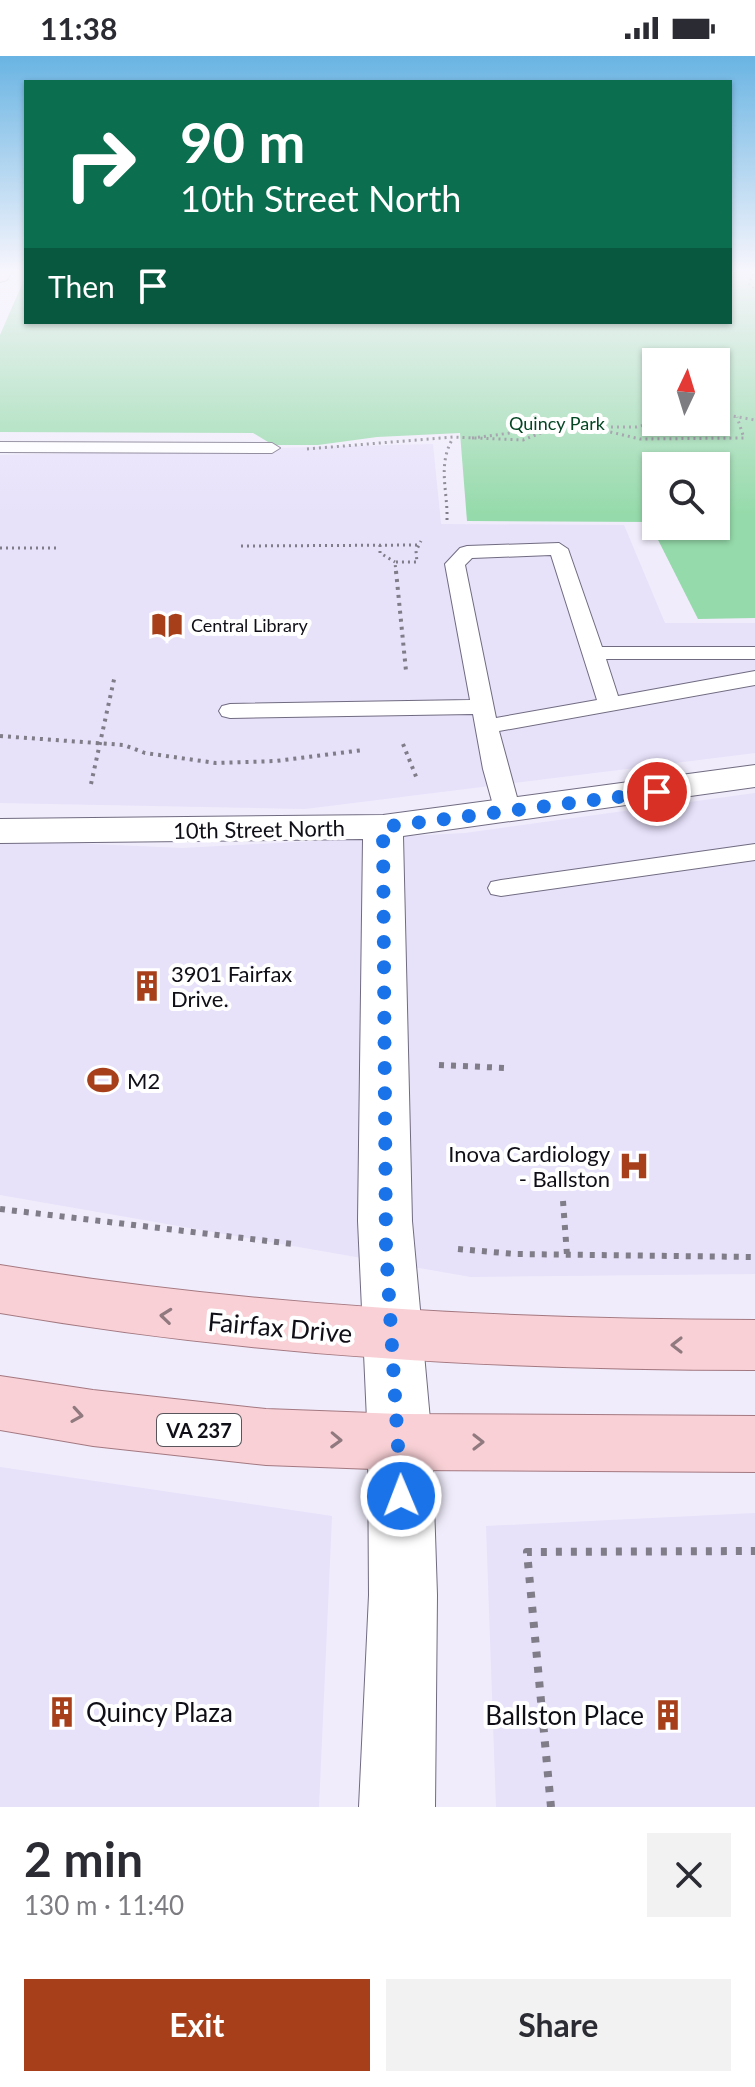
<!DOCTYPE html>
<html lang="en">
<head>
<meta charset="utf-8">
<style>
  :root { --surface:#fff; --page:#f2f2f3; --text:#2b2b33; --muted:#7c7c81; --accent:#a7401a }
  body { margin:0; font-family:Lato,sans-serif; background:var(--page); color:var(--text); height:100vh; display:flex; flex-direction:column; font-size:30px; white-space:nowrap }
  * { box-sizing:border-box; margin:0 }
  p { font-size:26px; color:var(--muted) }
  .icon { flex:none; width:44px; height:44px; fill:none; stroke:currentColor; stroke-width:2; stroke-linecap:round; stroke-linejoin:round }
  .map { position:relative; height:1751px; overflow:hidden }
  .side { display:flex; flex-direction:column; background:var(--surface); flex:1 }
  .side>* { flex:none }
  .top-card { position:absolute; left:24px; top:24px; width:708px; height:244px; border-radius:0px; box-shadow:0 2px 6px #0004; background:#0b6e4f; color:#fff; overflow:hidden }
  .needle { width:52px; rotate:4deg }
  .fabs { position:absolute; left:642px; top:292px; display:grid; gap:16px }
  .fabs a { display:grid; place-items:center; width:88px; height:88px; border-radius:0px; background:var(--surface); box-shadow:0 2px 6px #0004; font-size:40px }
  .pin { position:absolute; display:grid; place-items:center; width:68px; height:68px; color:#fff; margin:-34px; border:4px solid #fff; border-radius:50%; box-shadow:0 2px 8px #0007 }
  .me { position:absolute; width:88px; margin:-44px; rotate:359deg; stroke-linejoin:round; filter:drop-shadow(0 0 6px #0008) }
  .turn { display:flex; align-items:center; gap:28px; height:168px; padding:0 24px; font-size:36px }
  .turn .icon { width:104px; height:104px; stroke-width:2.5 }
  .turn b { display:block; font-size:56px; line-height:68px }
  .then { display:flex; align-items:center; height:76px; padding:0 24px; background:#0003; gap:16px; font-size:30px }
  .round { display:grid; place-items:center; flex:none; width:84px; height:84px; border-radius:0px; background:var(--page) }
  .headline { display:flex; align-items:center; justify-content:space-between; height:136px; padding:0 24px }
  h1 { font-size:48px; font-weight:700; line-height:60px }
  .cta { display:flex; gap:16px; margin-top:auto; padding:16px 24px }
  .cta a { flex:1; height:92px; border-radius:0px; background:var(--accent); color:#fff; font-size:32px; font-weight:700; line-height:92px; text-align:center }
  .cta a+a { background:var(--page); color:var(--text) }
  .status { display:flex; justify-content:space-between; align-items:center; height:56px; padding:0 40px; background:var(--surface); direction:ltr }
  .status svg { height:22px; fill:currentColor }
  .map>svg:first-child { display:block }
</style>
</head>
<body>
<div class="status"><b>11:38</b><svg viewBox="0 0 49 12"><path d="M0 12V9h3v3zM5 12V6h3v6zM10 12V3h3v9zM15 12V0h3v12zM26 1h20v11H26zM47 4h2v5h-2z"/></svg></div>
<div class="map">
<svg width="755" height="1751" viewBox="0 0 755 1751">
  <rect width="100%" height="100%" fill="#f0ecfb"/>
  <path fill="#e7e1fa" d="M433,388l8,80 183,1 41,98h90v130l-450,56 -305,-6v-348z
    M755,737v481l-284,3 -471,-82v-355l183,8 282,-15z
    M0,1411l332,49 -13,291h-319z
    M755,1457v294h-259l-10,-281z"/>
  <path fill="#95daaa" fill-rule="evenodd" d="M730,214h25v348l-57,1 -49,-97 -182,-1 -7,-88 -83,4 -59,8h-45l-20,-12 -253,-1v-97l26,-60v47h704zM656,306h60v60h-60zM656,410h60v60h-60z"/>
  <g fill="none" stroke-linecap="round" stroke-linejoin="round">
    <defs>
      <path id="lane" d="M0,386l272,1 8,5 -8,5 -272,-1z
        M559,487l9,6 34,98h153v12h-149l12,37 137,-25v14l-256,46 22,81 -4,5h-18l-4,-5 -12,-43 -10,-55 -243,4 -8,-2 -3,-5 3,-5 8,-2 240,-4 -25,-136 15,-16 7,-2zM551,499l46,145 -101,18 -31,-153 7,-7z
        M755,788v16l-254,36 -10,-2 -3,-6 3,-6 10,-2z"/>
      <path id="street" d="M755,709v22l-352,49 9,385 20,221 5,153 -2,212h-76l10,-212 -1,-153 -10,-221 5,-382 -363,4v-24l383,-4z"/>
      <path id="secondary" d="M0,214h13l-6,10 -7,2z"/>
      <path id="primary" d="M0,1209c251,41 501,54 755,55v50c-254,0 -504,-14 -755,-57z
        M0,1320l93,14 173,19 134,5 355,2v56l-355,-2 -134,-5 -173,-19 -93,-16z"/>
    </defs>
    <use href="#lane" stroke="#716b81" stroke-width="2"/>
    <use href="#street" stroke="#716b81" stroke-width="2"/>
    <use href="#secondary" stroke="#716b81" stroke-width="2"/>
    <use href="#primary" stroke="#a47880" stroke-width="2"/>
    <path stroke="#807d89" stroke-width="2" stroke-dasharray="2 3" stroke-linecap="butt" d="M750,214l3,4 -4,10 6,5"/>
    <path stroke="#807d89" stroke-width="3" stroke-dasharray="2 4" stroke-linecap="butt" d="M654,352l2,11
      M716,357l39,7
      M599,371h37l21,-5
      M472,382l77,-10
      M307,393l146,-12 70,3 25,-10h54l38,9 104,-1 -7,-21
      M447,464c1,-29 -10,-55 6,-82
      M380,489v8l15,9
      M241,490l178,-1
      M0,492h59
      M396,517l-1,-11h22l-1,-11 5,-10"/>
    <path stroke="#807d89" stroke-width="4" stroke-dasharray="3 5" stroke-linecap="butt" d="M396,515l10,100
      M0,680l124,9 21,8 71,10 60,-2 87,-11
      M403,688l14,35
      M91,728l24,-109"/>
    <path stroke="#807d89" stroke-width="6" stroke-dasharray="5 7" stroke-linecap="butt" d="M439,1009l67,3
      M563,1145l4,54
      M0,1153l293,35
      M458,1193l57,5 240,3"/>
    <path stroke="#807d89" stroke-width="8" stroke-dasharray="6 9" stroke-linecap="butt" d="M551,1751l-24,-255 228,-1"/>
    <use href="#lane" fill="#fff" fill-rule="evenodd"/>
    <use href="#street" fill="#fff" fill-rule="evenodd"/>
    <use href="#secondary" fill="#fbe8ea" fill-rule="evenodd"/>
    <use href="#primary" fill="#f8d0d5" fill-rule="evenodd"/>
  </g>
  <defs><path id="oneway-chevron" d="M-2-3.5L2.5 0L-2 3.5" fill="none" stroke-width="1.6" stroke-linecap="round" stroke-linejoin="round" transform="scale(2)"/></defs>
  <g stroke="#90797f">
    <use href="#oneway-chevron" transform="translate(166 1260) rotate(-174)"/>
    <use href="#oneway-chevron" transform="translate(677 1289) rotate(180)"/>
    <use href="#oneway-chevron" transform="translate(77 1359) rotate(9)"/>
    <use href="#oneway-chevron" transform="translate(336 1384) rotate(2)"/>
    <use href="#oneway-chevron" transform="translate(478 1386)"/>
  </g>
  <linearGradient id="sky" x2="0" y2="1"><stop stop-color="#69b4e3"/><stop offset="0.47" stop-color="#f8f6fd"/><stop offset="1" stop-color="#f8f6fd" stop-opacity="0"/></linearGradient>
  <rect width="755" height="459" fill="url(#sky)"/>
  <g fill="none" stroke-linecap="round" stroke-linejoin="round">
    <path stroke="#1a73e8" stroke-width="14" stroke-dasharray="0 25.2" d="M401,1440l-15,-249 -3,-420 274,-35"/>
  </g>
  <defs>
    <symbol id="library-bare" viewBox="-9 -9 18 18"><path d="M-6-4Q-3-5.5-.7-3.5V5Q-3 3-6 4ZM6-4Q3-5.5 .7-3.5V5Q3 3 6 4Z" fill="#a7401a" stroke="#fff" stroke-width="2.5" paint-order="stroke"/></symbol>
    <symbol id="building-bare" viewBox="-9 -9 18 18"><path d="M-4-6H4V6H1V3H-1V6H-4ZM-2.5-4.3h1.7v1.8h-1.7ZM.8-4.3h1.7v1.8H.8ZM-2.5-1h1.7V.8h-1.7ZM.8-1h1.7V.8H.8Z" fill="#a7401a" stroke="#fff" stroke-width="2.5" paint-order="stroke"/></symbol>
    <symbol id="stadium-bare" viewBox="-9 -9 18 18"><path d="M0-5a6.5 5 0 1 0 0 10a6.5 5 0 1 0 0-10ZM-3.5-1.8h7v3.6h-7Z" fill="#a7401a" stroke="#fff" stroke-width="2.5" paint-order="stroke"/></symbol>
    <symbol id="hospital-bare" viewBox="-9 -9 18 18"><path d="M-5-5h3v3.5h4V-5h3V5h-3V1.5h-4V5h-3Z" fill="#a7401a" stroke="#fff" stroke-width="2.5" paint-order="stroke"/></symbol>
  </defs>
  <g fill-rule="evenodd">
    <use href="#library-bare" x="145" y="547" width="44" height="44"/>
    <use href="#building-bare" x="125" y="908" width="44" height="44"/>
    <use href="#stadium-bare" x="81" y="1002" width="44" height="44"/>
    <use href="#hospital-bare" x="612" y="1088" width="44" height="44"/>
    <use href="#building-bare" x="40" y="1634" width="44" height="44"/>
    <use href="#building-bare" x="646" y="1637" width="44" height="44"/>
  </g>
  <g text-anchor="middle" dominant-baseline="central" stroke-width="8" stroke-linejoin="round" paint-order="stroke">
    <g font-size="18" fill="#044624" stroke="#fff">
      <text x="557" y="367">Quincy Park</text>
    </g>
    <g font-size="18" fill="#100e16" stroke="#fff" text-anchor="start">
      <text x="191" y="569">Central Library</text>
    </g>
    <rect fill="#fff" stroke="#58565c" stroke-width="2" x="157" y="1358" width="84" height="32" rx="6"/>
    <g font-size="20" font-weight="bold" fill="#100e16">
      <text x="199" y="1374">VA 237</text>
    </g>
    <g font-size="22" fill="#100e16" stroke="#fff">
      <text transform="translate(259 773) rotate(-1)">10th Street North</text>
    </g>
    <g font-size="22" fill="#100e16" stroke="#fff" text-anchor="start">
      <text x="171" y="917">3901 Fairfax<tspan x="171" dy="25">Drive.</tspan></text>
      <text x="127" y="1024">M2</text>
      <text x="610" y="1097" text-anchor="end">Inova Cardiology<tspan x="610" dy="25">- Ballston</tspan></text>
    </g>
    <g font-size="26" fill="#100e16" stroke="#fff">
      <text transform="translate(280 1271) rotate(5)">Fairfax Drive</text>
    </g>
    <g font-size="26" fill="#100e16" stroke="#fff" text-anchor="start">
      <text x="86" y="1656">Quincy Plaza</text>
      <text x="644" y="1659" text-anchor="end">Ballston Place</text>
    </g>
  </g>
</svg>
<div class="fabs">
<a><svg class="needle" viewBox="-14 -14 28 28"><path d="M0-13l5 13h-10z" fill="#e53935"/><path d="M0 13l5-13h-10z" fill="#7c7c81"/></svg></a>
<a><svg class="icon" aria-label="search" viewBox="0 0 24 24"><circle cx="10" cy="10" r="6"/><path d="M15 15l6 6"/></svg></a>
</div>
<div class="pin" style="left:657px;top:736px;background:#d93025"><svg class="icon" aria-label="arrive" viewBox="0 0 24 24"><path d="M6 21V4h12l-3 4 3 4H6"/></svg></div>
<svg class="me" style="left:401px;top:1440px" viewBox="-20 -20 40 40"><circle r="17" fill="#1a73e8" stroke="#fff" stroke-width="3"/><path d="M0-11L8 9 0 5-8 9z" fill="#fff"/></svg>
<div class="top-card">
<div class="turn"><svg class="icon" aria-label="right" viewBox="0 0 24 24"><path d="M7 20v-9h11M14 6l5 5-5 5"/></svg><div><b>90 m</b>10th Street North</div></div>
<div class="then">Then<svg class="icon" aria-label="arrive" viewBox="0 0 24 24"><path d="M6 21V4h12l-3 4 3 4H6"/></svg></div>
</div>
</div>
<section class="side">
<div class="headline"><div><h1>2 min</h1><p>130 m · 11:40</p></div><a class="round"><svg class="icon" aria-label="close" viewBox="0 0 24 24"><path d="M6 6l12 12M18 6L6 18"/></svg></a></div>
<div class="cta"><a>Exit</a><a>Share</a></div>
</section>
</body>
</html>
